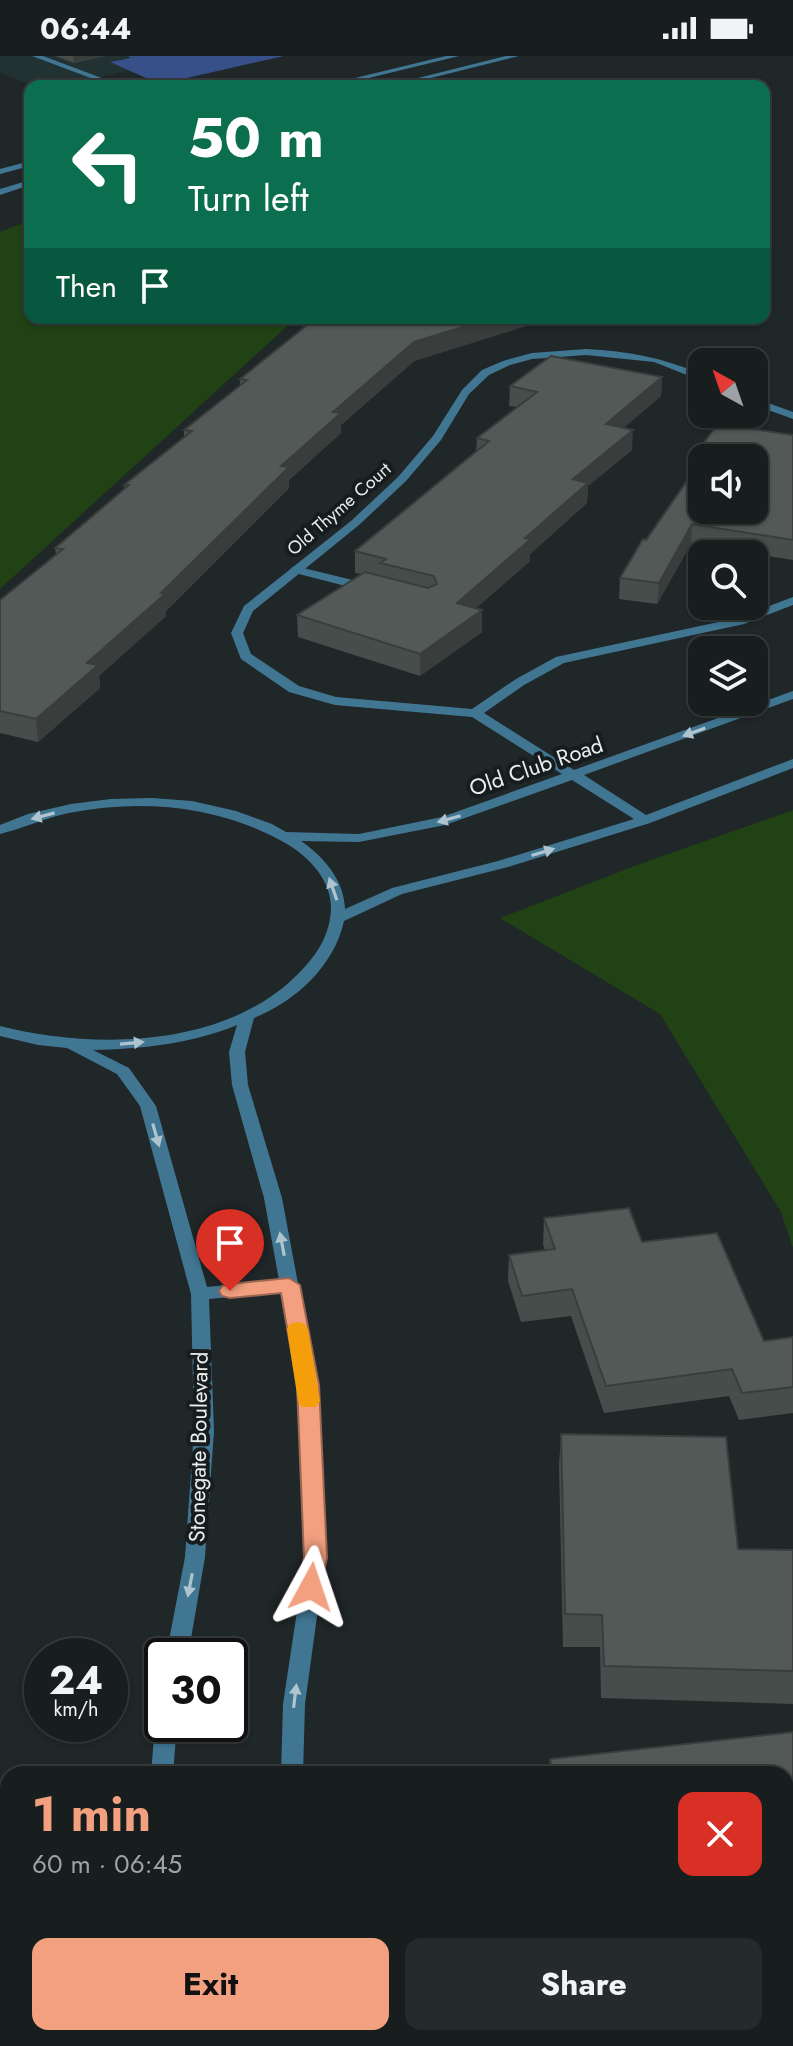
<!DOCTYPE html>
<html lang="en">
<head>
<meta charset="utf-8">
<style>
  :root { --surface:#181d1e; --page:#252a2b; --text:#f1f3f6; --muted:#9fa2a4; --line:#363b3c; --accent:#f2a07f }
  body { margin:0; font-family:Jost,sans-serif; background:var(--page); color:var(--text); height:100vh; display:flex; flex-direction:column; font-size:30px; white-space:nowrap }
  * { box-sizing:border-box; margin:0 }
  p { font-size:26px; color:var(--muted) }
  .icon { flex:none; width:44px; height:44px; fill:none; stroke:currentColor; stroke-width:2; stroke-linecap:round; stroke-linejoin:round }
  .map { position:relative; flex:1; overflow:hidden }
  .side { position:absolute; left:0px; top:1710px; width:794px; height:280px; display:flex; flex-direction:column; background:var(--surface); border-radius:24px 24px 0 0; box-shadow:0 2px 6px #0004,0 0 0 2px var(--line) }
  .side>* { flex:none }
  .hud { position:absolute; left:24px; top:24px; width:746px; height:244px; border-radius:16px; box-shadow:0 2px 6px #0004,0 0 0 2px var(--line); background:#0b6e4f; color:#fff; overflow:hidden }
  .needle { width:52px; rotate:320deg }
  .fabs { position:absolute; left:688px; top:292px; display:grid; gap:16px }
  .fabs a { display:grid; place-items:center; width:80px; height:80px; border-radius:16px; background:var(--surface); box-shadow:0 2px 6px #0004,0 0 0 2px var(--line); font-size:40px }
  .speed { position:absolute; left:24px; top:1582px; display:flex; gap:16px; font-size:40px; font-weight:700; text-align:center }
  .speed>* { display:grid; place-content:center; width:104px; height:104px; border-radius:50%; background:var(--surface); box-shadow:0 2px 6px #0004,0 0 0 2px var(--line); line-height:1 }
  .speed small { font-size:20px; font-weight:400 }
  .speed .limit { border:4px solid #111; border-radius:12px; background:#fff; color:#111 }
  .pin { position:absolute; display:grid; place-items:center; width:68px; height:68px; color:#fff; margin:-82px -34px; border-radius:50% 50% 50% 0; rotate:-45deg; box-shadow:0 0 8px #0007 }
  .pin .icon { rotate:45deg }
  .me { position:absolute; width:88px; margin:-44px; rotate:5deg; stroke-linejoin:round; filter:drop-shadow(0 0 6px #0008) }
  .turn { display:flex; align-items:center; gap:28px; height:168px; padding:0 32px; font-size:36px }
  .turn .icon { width:104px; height:104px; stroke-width:2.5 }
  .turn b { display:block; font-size:56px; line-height:68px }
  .then { display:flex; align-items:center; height:76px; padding:0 32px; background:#0003; gap:16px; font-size:30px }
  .round { display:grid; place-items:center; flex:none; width:84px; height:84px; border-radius:16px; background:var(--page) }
  .summary { display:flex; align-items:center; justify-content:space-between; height:136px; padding:0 32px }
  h1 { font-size:48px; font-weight:700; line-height:60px; color:var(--accent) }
  .primary-button { display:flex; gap:16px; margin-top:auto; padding:16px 32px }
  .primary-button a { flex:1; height:92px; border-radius:16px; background:var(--accent); color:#111; font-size:32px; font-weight:700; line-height:92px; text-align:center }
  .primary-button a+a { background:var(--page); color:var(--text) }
  .status { display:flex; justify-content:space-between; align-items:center; height:56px; padding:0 40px; background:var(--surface); direction:ltr }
  .status svg { height:22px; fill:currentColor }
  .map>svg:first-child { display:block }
</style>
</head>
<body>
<div class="status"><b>06:44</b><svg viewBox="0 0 49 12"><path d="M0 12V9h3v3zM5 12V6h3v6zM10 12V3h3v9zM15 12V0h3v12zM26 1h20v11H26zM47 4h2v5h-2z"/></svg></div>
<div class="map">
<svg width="793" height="1990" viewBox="0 0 793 1990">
  <rect width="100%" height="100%" fill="#202728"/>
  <path fill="#223132" d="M0,0h192l-130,30h-28l-34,-13z"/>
  <path fill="#204214" d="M30,164v98h266l-296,271v-357z
    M793,754v438l-12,-36 -121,-198 -160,-96 137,-53z"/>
  <path fill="#38508a" d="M128,0h156l-119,27 -10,-1 -45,-20 21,-4z"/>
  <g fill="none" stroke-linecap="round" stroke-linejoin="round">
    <path fill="#417693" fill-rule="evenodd" d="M32,0h11l80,30h-11z
      M295,510l78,19 2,3 -6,4 -78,-20v-4z"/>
    <path fill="#417693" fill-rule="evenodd" d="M586,293c42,2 77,9 116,25v7l-48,-19 -68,-7 -54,4 -22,6 -21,10 -20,19 -28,46 -35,41 -47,44 -106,86 -10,22 8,21 48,32 37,11 136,12 44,-30 40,-22 181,-39 56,-21v8l-49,19 -180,39 -40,22 -40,28 90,57 219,-79v8l-209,76 62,40 147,-56v9l-143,55 -142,44 -106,27 -58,27c-10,45 -48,80 -90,97l-9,34 3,33 34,113 35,187 8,173 -20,146 -2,70h-22l2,-70 22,-146 -6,-173 -17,-93 -73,7 5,132 -9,126 -17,99h-22l19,-99 9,-126 -3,-137 -51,-188 -23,-32 -50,-26 -29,-3 -38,-9v-10c94,24 225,22 298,-52 19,-19 33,-40 33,-68 -1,-27 -22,-49 -44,-62 -65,-38 -144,-46 -218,-31 -24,5 -45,15 -69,21v-9l28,-11 43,-10 40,-5 41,-1 40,3 44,10 36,13 14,8 73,2 83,-17 120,-43 -90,-57 -137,-12 -46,-13 -48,-33 -10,-26 13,-27 107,-85 47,-44 35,-41 29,-46 20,-20 21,-9 29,-8zM572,724l62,39 -136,42 -106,27 -47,21c-1,-29 -21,-52 -44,-68l58,1 86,-17zM237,969l-8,27 3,33 32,113 15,82 -72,7 -51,-181 -27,-38 -36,-18c48,-1 98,-6 144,-25z
      M754,342l39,14v7l-39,-14z
      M162,1660v8h15l-4,50h-22l4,-50z
      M140,1982h24v8h-24z
      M285,1982h24l1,8h-24z"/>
    <path fill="#417693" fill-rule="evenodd" d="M446,0h13l-123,30h-14z
      M506,0h13l-120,30h-13z
      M30,105v5l-30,8v-5z
      M30,124v5l-30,10v-6z"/>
  </g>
  <path fill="#474d4a" d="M55,0h50l-31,7z
    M548,263l-134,42 -73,64v8l-52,47v8l-123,123v5l-67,60 1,12 -62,54 -38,-9v-133l56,-45 -1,-7 70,-59 -1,-4 60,-48v-7l56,-45v-6z
    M662,321l-1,19 -38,32 9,22 -44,36 -1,17 -57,51v7l-54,47 6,2v22l-62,44 -122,-39 -1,-22 65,-41 -7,-1v-22l121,-99 1,-14 40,-31 -8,-1 1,-20z
    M793,379v125l-102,-16 -34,60 -38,-5 1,-21 69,-100 1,-17z
    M544,1162l98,24 122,99 29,-4v76l-54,7 -10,-24 -125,17 -33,-97 -50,6 -13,-41 1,-26 36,-5 -2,-5z
    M561,1378l177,115 55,1v154l-192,-6 -1,-51h-37l-4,-181z
    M793,1676v309l-39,5h-164l-2,-8h198v-264h-237l1,-15z"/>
  <path fill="#393e3c" d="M73,0h32l-31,7z
    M492,262h56v1l-134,42 -73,64v8l-52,47v8l-123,123v5l-67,60 1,12 -62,54 -2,-23 51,-56 74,-70 172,-181 81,-70z
    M662,321l-1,19 -56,48 1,-20z
    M633,374l-1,20 -44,36 -1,17 -57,51v7l-73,64v-22l68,-65 48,-59z
    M692,468l-1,20 -34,60 2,-21z
    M482,554v22l-62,44v-22z"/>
  <path fill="#525956" stroke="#393e3c" stroke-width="2" fill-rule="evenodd" d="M316,262h176l-78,24 -81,70 8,1 -60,53 8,1 -128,126 4,1 -78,69 11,2 -62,54 -36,-8v-111l63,-51 -8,-1 74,-63h-5l68,-54 -8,-1 63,-50 -7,-1z
    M551,300l111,21 -56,47 27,6 -60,49 15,4 -63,55 6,1 -74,64 25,7 -62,44 -123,-39 68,-43 63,16 9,-4 -3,-8 -54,-13 6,-4 -31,-8 134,-110 -12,-3 60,-46 -27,-6z
    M718,368l75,11v105l-101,-16 -33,59 -39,-5 23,-39 3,1 54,-78 -10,-1zM702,402h52v52h-52z
    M629,1152l13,34 75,-9 47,108 29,-4v50l-51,6 -10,-24 -126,17 -34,-97 -50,7 -13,-41 46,-6 -11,-31z
    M561,1378l165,3 12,112 55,1v121l-189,-5 -2,-51 -37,-1z
    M793,1676v278h-7v-236h-233l-3,-15z"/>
  <defs><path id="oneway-solid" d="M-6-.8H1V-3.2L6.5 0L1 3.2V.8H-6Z" transform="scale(2)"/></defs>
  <g fill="#afc4cf">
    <use href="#oneway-solid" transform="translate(694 676) rotate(160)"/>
    <use href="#oneway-solid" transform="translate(43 760) rotate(165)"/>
    <use href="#oneway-solid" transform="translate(449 763) rotate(164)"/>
    <use href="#oneway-solid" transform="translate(543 796) rotate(-17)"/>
    <use href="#oneway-solid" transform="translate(333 833) rotate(-109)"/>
    <use href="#oneway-solid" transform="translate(132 987) rotate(-5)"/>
    <use href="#oneway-solid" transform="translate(156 1079) rotate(74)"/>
    <use href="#oneway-solid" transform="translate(282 1188) rotate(-101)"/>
    <use href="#oneway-solid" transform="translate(190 1529) rotate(101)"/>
    <use href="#oneway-solid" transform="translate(295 1640) rotate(-83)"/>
  </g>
  <path fill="#f2a07f" stroke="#9d6853" stroke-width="2" d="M289,1222l11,7 19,100 8,173 -8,35 -8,3 -8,-3 -4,-6 5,-29 -7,-173 -16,-92 -51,5 -8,-2 -3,-5 3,-5 8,-2z"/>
  <path fill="#f59e0b" d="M298,1266l7,2 3,5 12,72 -4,6h-15l-3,-6 -11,-72 3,-5z"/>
  <g text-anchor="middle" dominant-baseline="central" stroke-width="8" stroke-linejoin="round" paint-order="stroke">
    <g font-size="18" fill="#eaeeef" stroke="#171d1e">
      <text transform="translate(339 453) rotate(-41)">Old Thyme Court</text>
    </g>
    <g font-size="22" fill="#eaeeef" stroke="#171d1e">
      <text transform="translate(536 710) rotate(-19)">Old Club Road</text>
      <text transform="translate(198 1391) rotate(-89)">Stonegate Boulevard</text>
    </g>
  </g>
</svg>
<div class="fabs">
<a><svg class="needle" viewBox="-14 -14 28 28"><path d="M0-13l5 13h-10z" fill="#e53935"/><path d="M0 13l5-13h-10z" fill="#9fa2a4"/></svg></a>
<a><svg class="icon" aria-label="sound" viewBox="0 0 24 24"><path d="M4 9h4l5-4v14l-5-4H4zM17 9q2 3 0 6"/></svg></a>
<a><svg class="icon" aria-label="search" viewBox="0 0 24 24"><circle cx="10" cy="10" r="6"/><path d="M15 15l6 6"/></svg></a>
<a><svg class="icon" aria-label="layers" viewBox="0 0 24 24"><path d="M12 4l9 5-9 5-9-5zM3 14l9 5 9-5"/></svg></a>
</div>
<div class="speed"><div>24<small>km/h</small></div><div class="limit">30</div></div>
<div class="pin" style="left:230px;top:1235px;background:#d93025"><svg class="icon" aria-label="arrive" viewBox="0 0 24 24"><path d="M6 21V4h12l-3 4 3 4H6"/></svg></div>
<svg class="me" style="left:311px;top:1531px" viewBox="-20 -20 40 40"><path d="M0-17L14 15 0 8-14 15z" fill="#f2a07f" stroke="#fff" stroke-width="4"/></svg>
<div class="hud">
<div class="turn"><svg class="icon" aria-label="left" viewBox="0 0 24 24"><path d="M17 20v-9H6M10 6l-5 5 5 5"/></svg><div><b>50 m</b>Turn left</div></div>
<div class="then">Then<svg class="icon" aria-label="arrive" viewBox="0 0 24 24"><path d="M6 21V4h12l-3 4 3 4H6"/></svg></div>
</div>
<section class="side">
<div class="summary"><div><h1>1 min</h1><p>60 m · 06:45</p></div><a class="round" style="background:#d93025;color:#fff"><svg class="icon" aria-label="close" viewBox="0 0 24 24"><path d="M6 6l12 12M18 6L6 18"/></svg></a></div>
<div class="primary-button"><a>Exit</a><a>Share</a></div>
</section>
</div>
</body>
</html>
